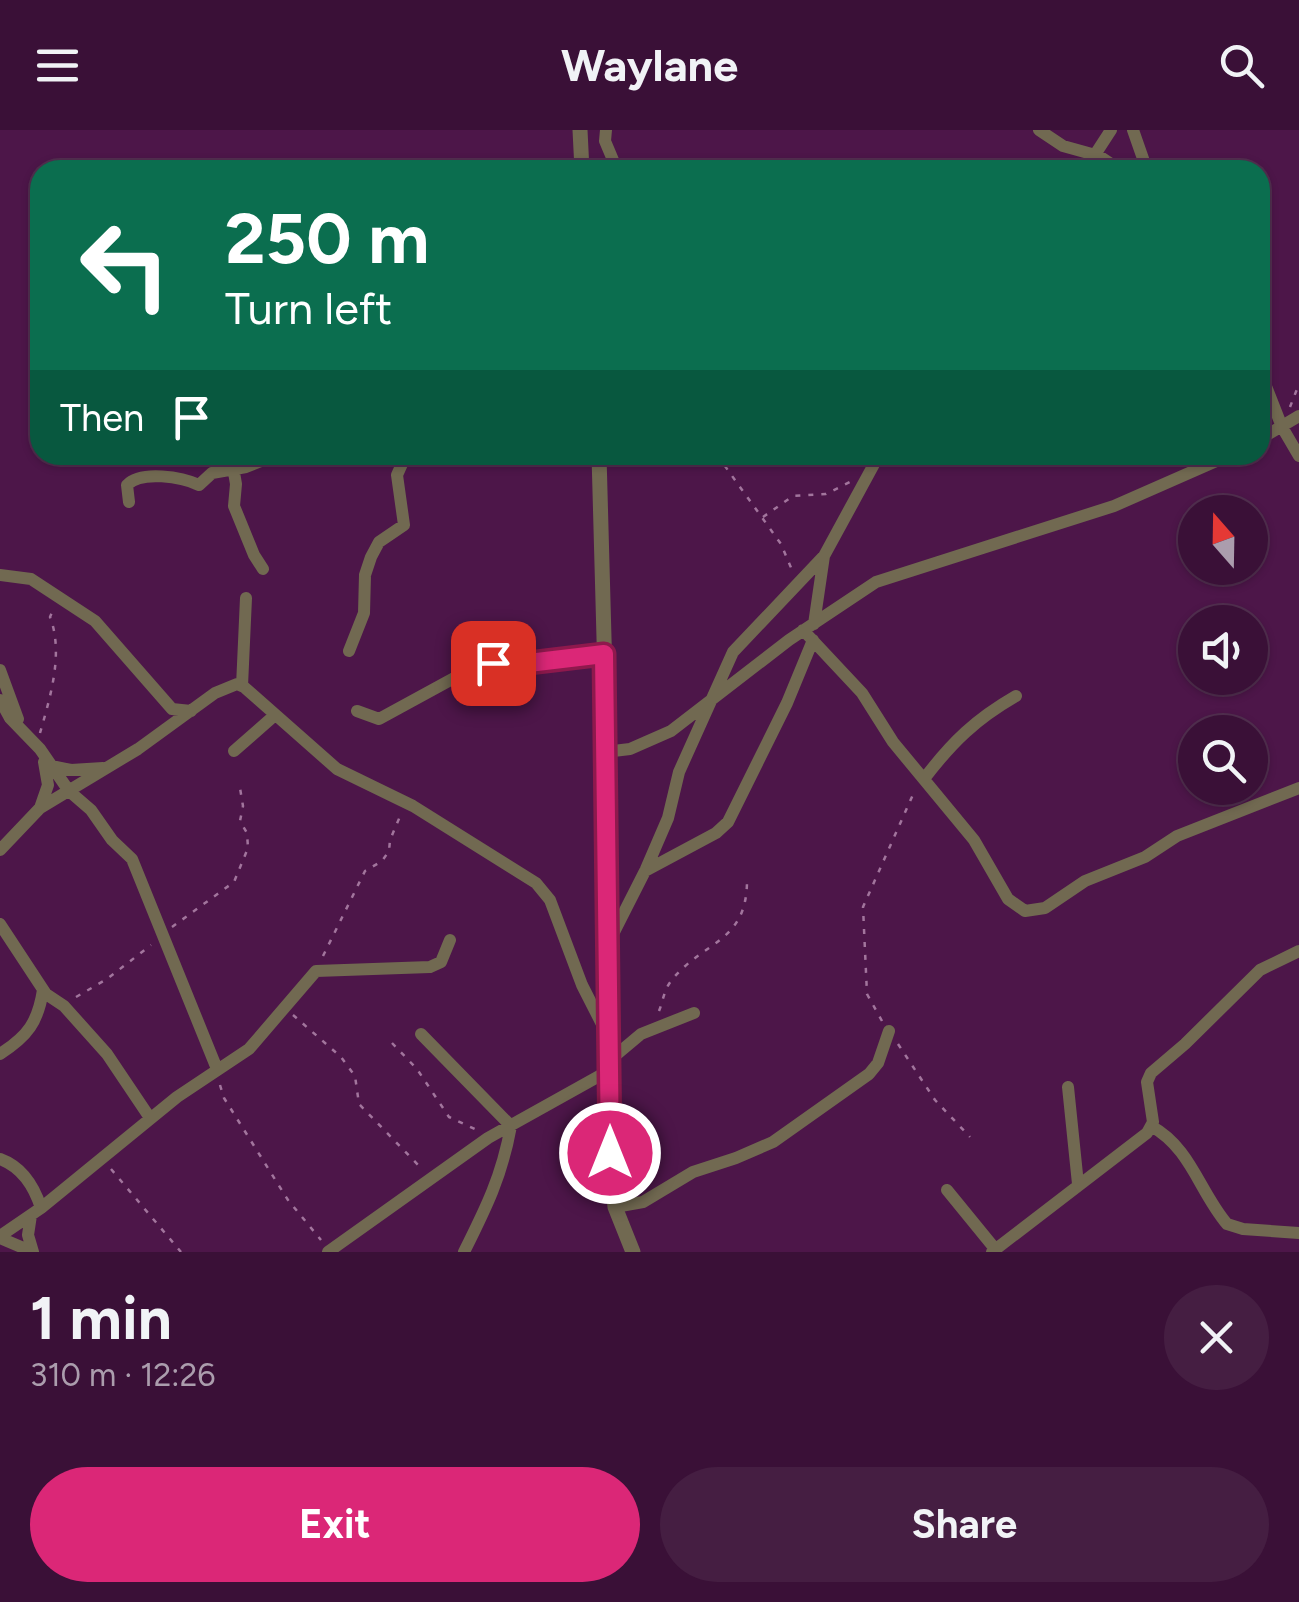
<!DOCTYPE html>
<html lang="en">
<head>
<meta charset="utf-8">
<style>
  :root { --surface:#3a1037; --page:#451e42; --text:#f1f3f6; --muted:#ab9dad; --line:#543052; --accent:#db2777 }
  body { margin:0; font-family:Figtree,sans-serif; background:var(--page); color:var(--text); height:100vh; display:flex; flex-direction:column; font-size:38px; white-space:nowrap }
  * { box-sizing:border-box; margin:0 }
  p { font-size:32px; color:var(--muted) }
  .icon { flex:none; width:55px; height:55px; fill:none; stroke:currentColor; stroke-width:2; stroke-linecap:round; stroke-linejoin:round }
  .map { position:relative; height:1122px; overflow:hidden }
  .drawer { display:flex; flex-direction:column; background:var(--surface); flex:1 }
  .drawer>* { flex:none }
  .hud { position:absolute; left:30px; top:30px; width:1240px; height:305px; border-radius:30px; box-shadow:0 2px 8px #0004,0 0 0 2px var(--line); background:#0b6e4f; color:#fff; overflow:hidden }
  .needle { width:65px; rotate:340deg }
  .tools { position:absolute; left:1178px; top:365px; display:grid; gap:20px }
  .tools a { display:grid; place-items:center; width:90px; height:90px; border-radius:50%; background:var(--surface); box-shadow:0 2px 8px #0004,0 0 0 2px var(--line); font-size:50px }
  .pin { position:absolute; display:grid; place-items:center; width:85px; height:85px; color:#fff; margin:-42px; border-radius:20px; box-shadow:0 5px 15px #0006 }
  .me { position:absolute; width:110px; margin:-55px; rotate:0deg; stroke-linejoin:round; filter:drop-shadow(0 0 8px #0008) }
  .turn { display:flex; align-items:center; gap:35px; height:210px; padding:0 30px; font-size:45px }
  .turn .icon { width:130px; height:130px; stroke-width:2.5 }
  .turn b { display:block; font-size:70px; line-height:85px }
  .then { display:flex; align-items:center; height:95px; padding:0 30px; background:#0003; gap:20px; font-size:38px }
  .round { display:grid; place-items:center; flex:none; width:105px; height:105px; border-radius:52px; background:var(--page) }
  .overview { display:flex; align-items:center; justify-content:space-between; height:170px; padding:0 30px }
  h1 { font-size:60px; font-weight:700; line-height:75px }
  .action { display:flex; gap:20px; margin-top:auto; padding:20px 30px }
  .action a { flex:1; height:115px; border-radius:60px; background:var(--accent); color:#fff; font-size:40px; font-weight:700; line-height:115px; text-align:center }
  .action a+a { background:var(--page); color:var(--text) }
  header { display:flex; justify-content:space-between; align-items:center; height:130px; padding:0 30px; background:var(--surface); font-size:45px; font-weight:700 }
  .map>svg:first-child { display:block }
</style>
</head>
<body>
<header><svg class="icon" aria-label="menu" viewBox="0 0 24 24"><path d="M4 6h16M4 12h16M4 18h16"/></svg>Waylane<svg class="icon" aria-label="search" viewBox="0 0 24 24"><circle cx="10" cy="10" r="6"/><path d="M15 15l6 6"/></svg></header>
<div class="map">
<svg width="1299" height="1122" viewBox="0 0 1299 1122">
  <rect width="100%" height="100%" fill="#4d1649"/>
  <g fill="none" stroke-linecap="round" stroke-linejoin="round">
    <path stroke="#a2759d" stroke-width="2.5" stroke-dasharray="5 8" stroke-linecap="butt" d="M1290,277l9,-23
      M717,325l64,89 11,26
      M763,387l30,-21 33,-2 24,-12
      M40,603c10,-35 24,-80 10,-116l3,-7
      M172,797l62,-45 14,-34 -1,-15 -7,-12 3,-15 -3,-18 3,-5
      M323,826l42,-85 17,-10 7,-10 1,-11 11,-26
      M76,867l31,-18 44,-34
      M659,881c4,-10 5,-21 12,-30 32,-41 77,-37 76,-103
      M293,885l48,42 14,19 4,28 63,65
      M882,891l-15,-27 -4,-87 52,-117
      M392,913l25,26 32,48 30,14
      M898,914l37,56 35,37
      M220,955l4,13 64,102 33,40
      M111,1039l70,83"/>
    <path stroke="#716951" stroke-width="12" d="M606,0l-1,11 8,19
      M1039,0l24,16 36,10 21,14
      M1133,0l14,40
      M1085,40l26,-40
      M1260,241l22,56 17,29
      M1260,309l39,-23
      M231,325l5,29 -2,22 20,49 9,14
      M129,372l-2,-17c14,-15 55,-8 72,0l13,-12 34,-6 30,-12
      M0,445l31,4 64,42 77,88 19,2
      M814,494l10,-68 55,-101
      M803,500l59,63 31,49 81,98 34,59 17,12 20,-3 40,-27 60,-24 32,-21 122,-48
      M349,521l15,-38 1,-38 6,-18 8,-15 25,-17 -7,-50 9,-20
      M0,540l18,49
      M242,556l4,-88
      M0,570l10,18 30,31 29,42 22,19 21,30 20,19 85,210
      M357,581l22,8 99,-54 42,-1 84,-10
      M234,621l41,-36
      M605,622l25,-3 41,-18 118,-91 87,-58 238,-76 116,-51
      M51,636l20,4 32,-2
      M924,649c28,-37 52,-60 92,-83
      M40,678l8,-23 -4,-23
      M0,720l40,-42 98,-59 77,-56 22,-9 7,3 93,82 76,37 123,77 14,17 32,85 27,53
      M646,739l22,-51 11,-46 54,-120 91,-96
      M0,794l46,70 18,12 43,48 43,64
      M610,810l35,-69 71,-38 12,-11 59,-119 26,-63
      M421,904l90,92c-9,50 -25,82 -47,126
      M0,924c28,-18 38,-32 43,-64
      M610,930l31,-26 53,-21
      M1068,957l10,97
      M1151,996c40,22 48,65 76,98l16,5 56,4
      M0,1029c22,8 34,27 41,49
      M947,1060l49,60
      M615,1077l28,-5 50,-30 43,-14 37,-16 96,-68 9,-11 11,-32
      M31,1085l-3,20 5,17
      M0,1106l41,-28 136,-111 72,-48 67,-78 114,-4 11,-5 9,-22
      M0,1108l33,14
      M328,1122l160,-114 122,-68
      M992,1122l155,-119 6,-11 -6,-40 4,-9 34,-29 75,-74 39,-19"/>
    <path stroke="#716951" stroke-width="15" d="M580,0l2,40
      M599,325l7,256 4,442 5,54 18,45"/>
  </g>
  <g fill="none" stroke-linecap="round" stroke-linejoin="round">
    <defs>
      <path id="route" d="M493,533l27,1 84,-10 6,499"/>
    </defs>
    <use href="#route" stroke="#8e194d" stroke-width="25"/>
    <use href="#route" stroke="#db2777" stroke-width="18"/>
  </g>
</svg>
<div class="tools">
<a><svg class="needle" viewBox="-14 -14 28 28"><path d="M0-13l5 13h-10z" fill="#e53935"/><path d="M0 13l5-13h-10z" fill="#ab9dad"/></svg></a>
<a><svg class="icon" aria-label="sound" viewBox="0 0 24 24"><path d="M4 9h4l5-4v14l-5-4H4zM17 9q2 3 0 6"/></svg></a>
<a><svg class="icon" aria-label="search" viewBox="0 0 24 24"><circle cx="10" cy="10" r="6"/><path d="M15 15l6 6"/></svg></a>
</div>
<div class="pin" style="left:493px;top:533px;background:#d93025"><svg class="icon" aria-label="arrive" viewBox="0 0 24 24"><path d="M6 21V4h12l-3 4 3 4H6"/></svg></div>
<svg class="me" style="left:610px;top:1023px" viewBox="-20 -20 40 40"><circle r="17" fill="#db2777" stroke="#fff" stroke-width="3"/><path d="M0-11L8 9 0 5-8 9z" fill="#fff"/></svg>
<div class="hud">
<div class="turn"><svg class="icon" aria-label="left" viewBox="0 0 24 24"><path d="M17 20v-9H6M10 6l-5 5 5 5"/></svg><div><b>250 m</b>Turn left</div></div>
<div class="then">Then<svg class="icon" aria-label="arrive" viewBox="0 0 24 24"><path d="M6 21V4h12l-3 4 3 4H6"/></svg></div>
</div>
</div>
<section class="drawer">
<div class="overview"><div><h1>1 min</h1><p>310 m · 12:26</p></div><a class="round"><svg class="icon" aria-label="close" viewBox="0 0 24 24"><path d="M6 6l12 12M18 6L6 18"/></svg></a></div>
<div class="action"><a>Exit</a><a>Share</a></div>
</section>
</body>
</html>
